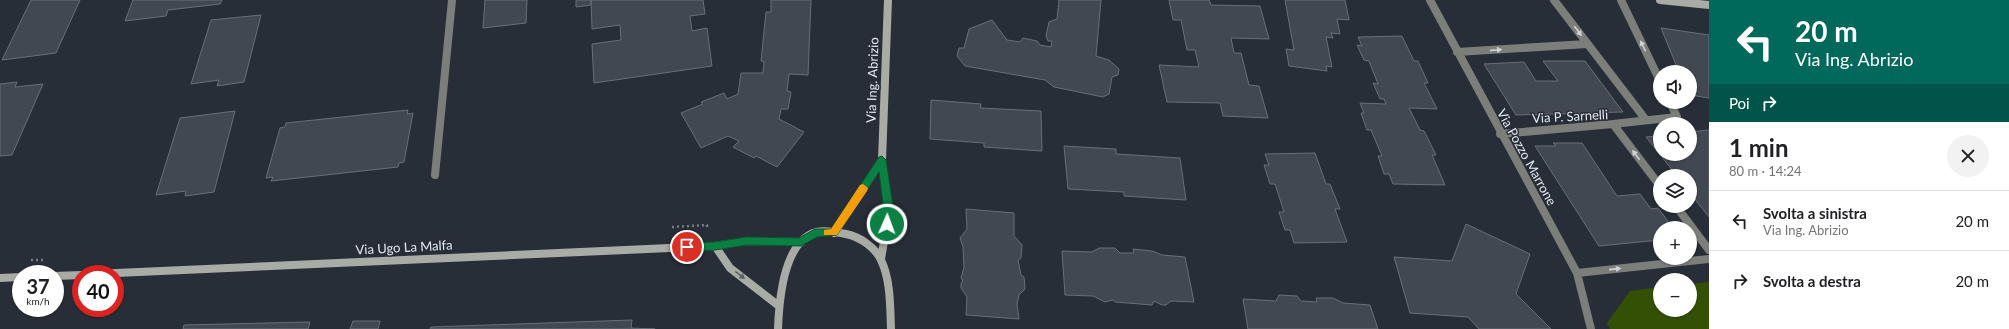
<!DOCTYPE html>
<html lang="it">
<head>
<meta charset="utf-8">
<style>
  :root { --surface:#fff; --page:#f2f2f2; --text:#202124; --muted:#757577; --line:#e0e0e0 }
  body { margin:0; font-family:Lato,sans-serif; background:var(--page); color:var(--text); height:100vh; display:flex; flex-direction:column; font-size:15px; white-space:nowrap }
  * { box-sizing:border-box; margin:0 }
  p { font-size:13px; color:var(--muted) }
  .icon { flex:none; width:22px; height:22px; fill:none; stroke:currentColor; stroke-width:2; stroke-linecap:round; stroke-linejoin:round }
  .map { position:relative; flex:1; overflow:hidden }
  .details { display:flex; flex-direction:column; background:var(--surface); width:300px }
  .details>* { flex:none }
  .hud { background:#00695c; color:#fff; overflow:hidden }
  .fabs { position:absolute; left:1653px; top:65px; display:grid; gap:8px }
  .fabs a { display:grid; place-items:center; width:44px; height:44px; border-radius:50%; background:var(--surface); box-shadow:0 1px 3px #0004; font-size:20px }
  .speed { position:absolute; left:12px; top:265px; display:flex; gap:8px; font-size:20px; font-weight:700; text-align:center }
  .speed>* { display:grid; place-content:center; width:52px; height:52px; border-radius:50%; background:var(--surface); box-shadow:0 1px 3px #0004; line-height:1 }
  .speed small { font-size:10px; font-weight:400 }
  .speed .limit { border:6px solid #d22; background:#fff; color:#111 }
  .pin { position:absolute; display:grid; place-items:center; width:34px; height:34px; color:#fff; margin:-17px; border:2px solid #fff; border-radius:50%; box-shadow:0 1px 4px #0007 }
  .me { position:absolute; width:44px; margin:-22px; rotate:2deg; stroke-linejoin:round; filter:drop-shadow(0 0 3px #0008) }
  .turn { display:flex; align-items:center; gap:14px; height:84px; padding:0 20px; font-size:18px }
  .turn .icon { width:52px; height:52px; stroke-width:2.5 }
  .turn b { display:block; font-size:28px; line-height:34px }
  .then { display:flex; align-items:center; height:38px; padding:0 20px; background:#0003; gap:8px; font-size:15px }
  .round { display:grid; place-items:center; flex:none; width:42px; height:42px; border-radius:21px; background:var(--page) }
  .headline { display:flex; align-items:center; justify-content:space-between; height:68px; padding:0 20px }
  h1 { font-size:24px; font-weight:700; line-height:30px }
  ul { padding:0; list-style:none }
  li { display:flex; align-items:center; gap:12px; height:60px; padding:0 20px; border-top:1px solid var(--line) }
  li div { flex:1 }
  li b { display:block; font-size:15px }
  li em { font-style:normal }
  main { display:flex; flex:1; min-height:0 }
  .map>svg:first-child { display:block }
</style>
</head>
<body>
<main>
<div class="map">
<svg width="1709" height="329" viewBox="0 0 1709 329">
  <rect width="100%" height="100%" fill="#282e37"/>
  <path fill="#345004" d="M1709,282v47h-99l-3,-6 23,-32 30,-4v23h30v-26z"/>
  <path fill="#424852" stroke="#686f79" d="M31,0h49l-24,53 -54,7z
    M133,0h89l-2,4 -52,6 -2,6 -41,5z
    M485,0h42l-1,23 -43,5z
    M576,0h15v5l-15,2z
    M591,0h112l2,14 -15,2 2,15 15,-3 5,38 -118,17 -2,-39 29,-4 -1,-15 -28,4z
    M771,0h40l-3,75 -19,-1 -2,17 4,1 -3,17h-7l-2,10 25,13 -27,35 -21,-11 -2,2 -21,-11 6,-6 -11,-5 -27,12 -20,-35 22,-9 -2,-2 23,-9 3,6 11,-5 3,-21h22l1,-11 -3,-1 5,-49h5z
    M1059,0h42l-5,56 13,4 10,9 -1,6 -6,2 -3,17 -6,3 -49,-10 -9,-7 -80,-14 -8,-10 2,-8h5l5,-19 23,-9 15,20 13,2 3,-4 14,3 3,4 11,2 1,-6h-4l-2,-5 3,-14 8,-3z
    M1169,0h40l2,5 49,1 9,33 -38,-1 3,15h7l8,32 10,1 9,32 -45,-2 -3,-13 -53,-1 -8,-37 40,2 -4,-17h-8l-6,-30h-8z
    M1285,0h60l4,20 -12,-1 3,15 -9,-1 2,5 -7,-1 6,30 -6,-1 1,5 -38,-5 -3,-17 8,1z
    M261,15l-17,67 -27,4 2,-6 -28,4 20,-64z
    M1661,28l48,7v63l-19,-3v-23h-11z
    M1402,36l12,25h4l10,22h-4l13,26 -28,-1 11,22 4,1 12,24h-4l13,30 -52,-1 -4,-10h-5l-6,-18h4l-11,-26h-4l-6,-17h3l-4,-10 26,1 -2,-5h-4l-7,-16 5,1 -9,-23 -5,-1 -7,-15 5,1 -4,-9z
    M1543,61h42l38,51 -107,3 -32,-51 40,-2 12,19h22z
    M17,82l-2,5 28,-3 -31,71 -12,1v-72z
    M931,100l50,4 -1,4 61,3 1,40 -58,-4v-4l-54,-4z
    M408,110l-1,4 6,-1 -9,49 -5,1 -1,4 -127,14 2,-4 -7,1 14,-50 5,-1 1,-4z
    M235,111l-21,81 -29,4 1,-5 -30,4 24,-77z
    M1709,130v87l-19,-24v-17h-13l-31,-39 14,-1v18h30v-22z
    M1553,143h29l35,53 23,-2 11,15 7,-1 15,20h-13v12l-61,6 -64,-100h21z
    M1064,146l52,3v5l64,4 6,42 -62,-4v-4l-56,-3z
    M1315,153l11,31h4l10,25h-5l12,33 -53,1 -4,-13h-5l-6,-18h5l-9,-28h-5l-6,-19h5l-4,-11z
    M966,209l48,4v23l8,9 -1,13 -3,2 3,15 3,2 1,12 -6,6 -2,9 2,15 -53,-4 1,-18 -6,-9v-5l2,-2 -2,-3 3,-11 -1,-20 -3,-9 7,-9z
    M1466,224l64,30 -14,40 35,35h-72l-11,-12 -58,-4 -16,-56 58,4z
    M1099,248h16l5,5h14l-1,-4 19,2 10,4 23,2 9,45 -23,-1 -5,4h-4l-8,-4 -2,4 -37,-3 -2,-2 -8,2 -12,-6 -28,-1 -3,-44 30,1z
    M1279,295l18,1 4,5 16,1 -1,-4h17l10,5 27,2 8,24h-130l-5,-30 33,2z
    M632,320l-1,8 24,1h-225l1,-2z
    M353,321h27l-2,8h-28z
    M310,322l-2,7h-125l1,-4z"/>
  <g fill="none" stroke-linecap="round" stroke-linejoin="round">
    <path stroke="#777c84" stroke-width="2.5" stroke-dasharray="2 3" stroke-linecap="butt" d="M672,227l35,-2v2
      M31,260h13"/>
    <path stroke="#7c7e79" stroke-width="8" d="M1430,0l147,273 14,56
      M1554,0l92,120
      M1621,0l39,81
      M1457,52l130,-8
      M1613,124l64,-7 -7,-15
      M1500,134l113,-10 47,62
      M435,175l17,-175
      M1676,206l33,44
      M1577,273l132,-14"/>
    <path stroke="#a8aca4" stroke-width="8" d="M1660,0l49,5
      M882,160l6,-160
      M834,233l48,-73 7,52 -8,47
      M715,246l15,22 49,38
      M94,274l620,-28 33,-5 54,1
      M55,276l26,-1
      M0,278l21,-1
      M778,329c1,-28 5,-87 38,-97 9,-2 21,0 30,2 14,3 29,13 35,26 10,21 9,47 10,69"/>
  </g>
  <defs><path id="oneway-solid" d="M-6-.8H1V-3.2L6.5 0L1 3.2V.8H-6Z"/></defs>
  <g fill="#cfd3d7">
    <use href="#oneway-solid" transform="translate(1578 31) rotate(53)"/>
    <use href="#oneway-solid" transform="translate(1643 46) rotate(-116)"/>
    <use href="#oneway-solid" transform="translate(1496 50) rotate(-4)"/>
    <use href="#oneway-solid" transform="translate(1636 155) rotate(-127)"/>
    <use href="#oneway-solid" transform="translate(1615 269) rotate(-6)"/>
  </g>
  <use fill="#5b6063" href="#oneway-solid" transform="translate(740 275) rotate(38)"/>
  <path fill="#0b8043" stroke="#07532c" d="M882,156l4,4 8,52 -4,14 -3,2 -5,-4 2,-12 -5,-40 -42,63 -20,2 -16,9 -54,-1 -32,5 -28,2 -5,-5 5,-4 28,-1 32,-5 52,1 16,-9h16l48,-72z"/>
  <path fill="#f59e0b" d="M863,184l5,4 -1,3 -30,44h-13v-5l7,-1 29,-44z"/>
  <g text-anchor="middle" dominant-baseline="central" stroke-width="3" stroke-linejoin="round" paint-order="stroke">
    <g font-size="13" fill="#e4e8ee" stroke="#282e37">
      <text transform="translate(872 80) rotate(-88)">Via Ing. Abrizio</text>
      <text transform="translate(1570 116) rotate(-3)">Via P. Sarnelli</text>
      <text transform="translate(1527 157) rotate(61)">Via Pozzo Marrone</text>
      <text transform="translate(404 247) rotate(-3)">Via Ugo La Malfa</text>
    </g>
  </g>
</svg>
<div class="fabs">
<a><svg class="icon" aria-label="sound" viewBox="0 0 24 24"><path d="M4 9h4l5-4v14l-5-4H4zM17 9q2 3 0 6"/></svg></a>
<a><svg class="icon" aria-label="search" viewBox="0 0 24 24"><circle cx="10" cy="10" r="6"/><path d="M15 15l6 6"/></svg></a>
<a><svg class="icon" aria-label="layers" viewBox="0 0 24 24"><path d="M12 4l9 5-9 5-9-5zM3 14l9 5 9-5"/></svg></a>
<a>+</a>
<a>−</a>
</div>
<div class="speed"><div>37<small>km/h</small></div><div class="limit">40</div></div>
<div class="pin" style="left:687px;top:247px;background:#d93025"><svg class="icon" aria-label="arrive" viewBox="0 0 24 24"><path d="M6 21V4h12l-3 4 3 4H6"/></svg></div>
<svg class="me" style="left:887px;top:224px" viewBox="-20 -20 40 40"><circle r="17" fill="#0b8043" stroke="#fff" stroke-width="3"/><path d="M0-11L8 9 0 5-8 9z" fill="#fff"/></svg>
</div>
<section class="details">
<div class="hud">
<div class="turn"><svg class="icon" aria-label="left" viewBox="0 0 24 24"><path d="M17 20v-9H6M10 6l-5 5 5 5"/></svg><div><b>20 m</b>Via Ing. Abrizio</div></div>
<div class="then">Poi<svg class="icon" aria-label="right" viewBox="0 0 24 24"><path d="M7 20v-9h11M14 6l5 5-5 5"/></svg></div>
</div>
<div class="headline"><div><h1>1 min</h1><p>80 m · 14:24</p></div><a class="round"><svg class="icon" aria-label="close" viewBox="0 0 24 24"><path d="M6 6l12 12M18 6L6 18"/></svg></a></div>
<ul>
<li><svg class="icon" aria-label="left" viewBox="0 0 24 24"><path d="M17 20v-9H6M10 6l-5 5 5 5"/></svg><div><b>Svolta a sinistra</b><p>Via Ing. Abrizio</p></div><em>20 m</em></li>
<li><svg class="icon" aria-label="right" viewBox="0 0 24 24"><path d="M7 20v-9h11M14 6l5 5-5 5"/></svg><div><b>Svolta a destra</b></div><em>20 m</em></li>
</ul>
</section>
</main>
</body>
</html>
